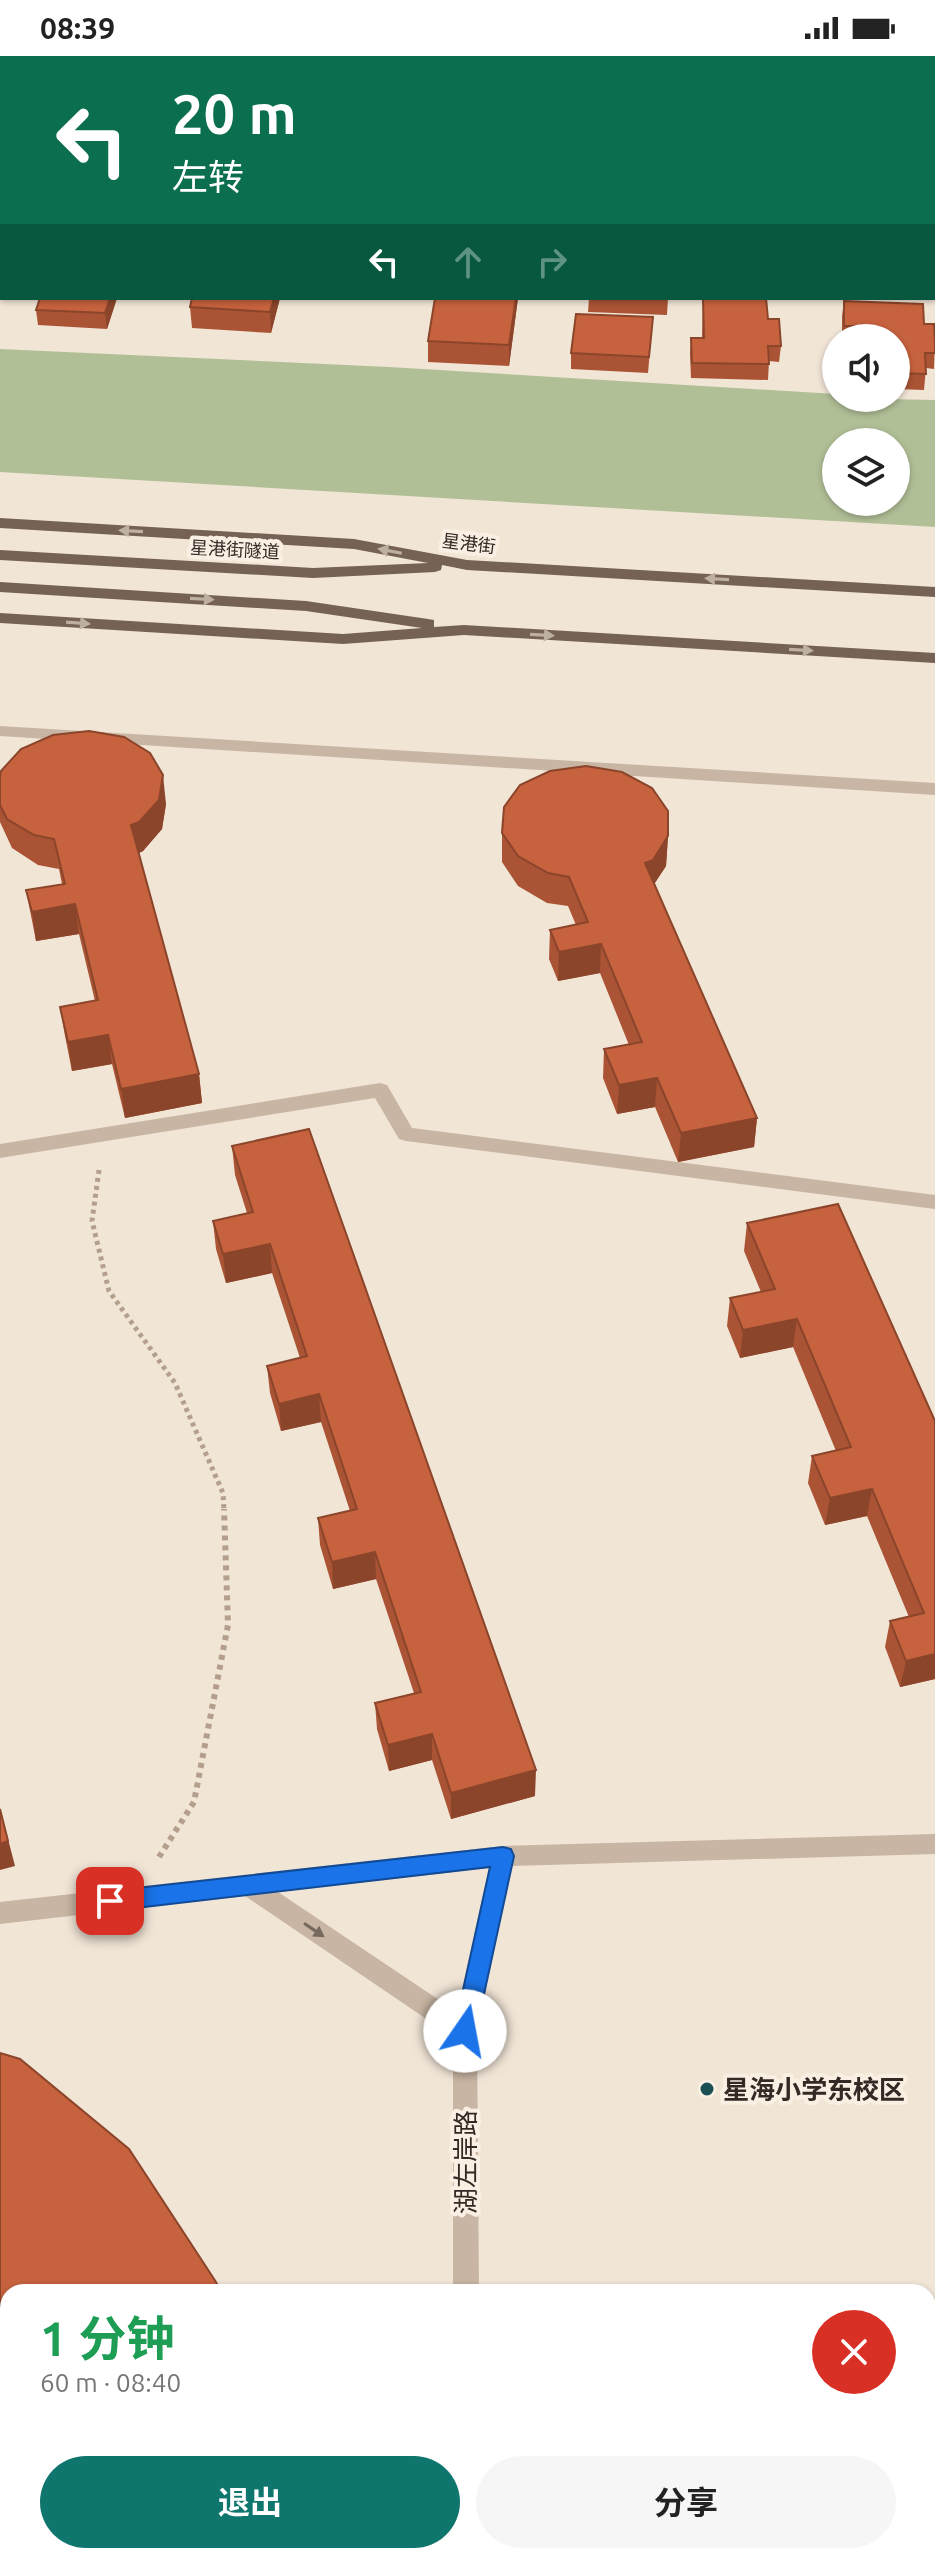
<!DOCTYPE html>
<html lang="zh">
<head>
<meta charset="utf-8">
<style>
  :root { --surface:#fff; --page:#f6f6f6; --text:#222; --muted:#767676; --accent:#0f766e }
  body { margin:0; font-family:Ubuntu,"Noto Sans SC",sans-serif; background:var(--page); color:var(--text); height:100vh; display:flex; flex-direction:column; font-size:30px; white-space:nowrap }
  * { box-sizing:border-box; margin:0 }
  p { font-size:26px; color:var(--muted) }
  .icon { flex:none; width:44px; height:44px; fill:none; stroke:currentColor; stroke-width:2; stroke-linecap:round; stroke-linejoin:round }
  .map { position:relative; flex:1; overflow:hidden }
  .sheet { position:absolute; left:0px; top:2228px; width:936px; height:280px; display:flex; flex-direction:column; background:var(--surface); border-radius:24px 24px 0 0; box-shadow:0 2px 6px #0004 }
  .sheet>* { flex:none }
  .banner { position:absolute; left:0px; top:0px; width:936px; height:244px; box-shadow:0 2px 6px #0004; background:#0b6e4f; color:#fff; overflow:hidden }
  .tools { position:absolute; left:822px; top:268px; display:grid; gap:16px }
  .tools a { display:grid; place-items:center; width:88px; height:88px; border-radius:50%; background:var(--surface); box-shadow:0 2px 6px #0004; font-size:40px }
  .pin { position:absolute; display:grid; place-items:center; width:68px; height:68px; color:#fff; margin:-34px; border-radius:16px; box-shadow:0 4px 12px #0006 }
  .me { position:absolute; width:88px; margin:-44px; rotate:12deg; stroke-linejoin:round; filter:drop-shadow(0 0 6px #0008) }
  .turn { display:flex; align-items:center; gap:28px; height:168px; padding:0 40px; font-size:36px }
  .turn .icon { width:104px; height:104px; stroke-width:2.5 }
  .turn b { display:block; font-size:56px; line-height:68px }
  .lanes { display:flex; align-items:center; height:76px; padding:0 40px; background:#0003; justify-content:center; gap:40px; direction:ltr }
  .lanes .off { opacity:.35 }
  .round { display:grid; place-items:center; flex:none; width:84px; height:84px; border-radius:42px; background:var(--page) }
  .overview { display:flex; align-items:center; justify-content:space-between; height:136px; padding:0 40px }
  h1 { font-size:48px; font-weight:700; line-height:60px; color:#1e9e55 }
  .cta { display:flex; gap:16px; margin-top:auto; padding:16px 40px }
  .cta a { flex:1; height:92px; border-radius:48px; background:var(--accent); color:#fff; font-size:32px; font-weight:700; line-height:92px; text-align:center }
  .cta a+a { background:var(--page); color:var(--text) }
  .status { display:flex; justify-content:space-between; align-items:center; height:56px; padding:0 40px; background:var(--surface); direction:ltr }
  .status svg { height:22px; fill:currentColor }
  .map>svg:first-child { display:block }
</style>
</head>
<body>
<div class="status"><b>08:39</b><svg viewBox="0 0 49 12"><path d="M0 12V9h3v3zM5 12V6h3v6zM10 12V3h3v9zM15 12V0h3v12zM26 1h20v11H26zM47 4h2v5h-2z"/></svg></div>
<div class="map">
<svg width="935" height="2508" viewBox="0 0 935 2508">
  <rect width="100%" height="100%" fill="#f1e5d6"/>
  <path fill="#b1bf97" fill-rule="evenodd" d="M0,293l389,18 447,27v4l99,2v127l-935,-55zM836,386h60v60h-60z"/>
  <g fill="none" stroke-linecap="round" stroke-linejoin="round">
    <path stroke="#b49f8d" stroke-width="5" stroke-dasharray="4 4" stroke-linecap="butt" d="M99,1114l-7,51 17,70 66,92 48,110 1,18"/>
    <path stroke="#b49f8d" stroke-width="6" stroke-dasharray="5 5" stroke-linecap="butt" d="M159,1801l35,-55 34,-177 -4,-116"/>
    <path fill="#c8b5a3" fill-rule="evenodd" d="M569,0h12v2h-12z
      M934,232h1v8h-1z
      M0,670l935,57v12l-935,-59z
      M380,1027l7,2 25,43 523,67v14l-529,-68 -7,-2 -24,-41 -375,60v-14z
      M935,1778v20l-423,12 -35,165 2,261h-26v-255l-208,-141 -245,28v-22l503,-56zM489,1812l-32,144 -179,-120z
      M454,2500h28v8h-28z"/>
    <path fill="#756155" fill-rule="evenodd" d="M0,462l354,21 113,21 468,27v10l-468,-27 -25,-5 -1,5 -6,2 -122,6 -313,-18v-10l313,18 115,-5 -74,-14 -354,-21z
      M0,526l306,19 122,18 6,1v7l30,-2 471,28v10l-471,-28 -121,9 -343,-21v-10l343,21 79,-6 -116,-17 -306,-19z"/>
  </g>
  <path fill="#ab5435" d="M7,0h81l-1,2h-81z
    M115,0h78l-1,2h-77z
    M2,17v42h-2v-35z
    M934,37h1l-1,93z
    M117,242l-10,31 -69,-4 -2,-15z
    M192,242h88l-9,35 -79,-5 -2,-21z
    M435,242h83l-9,68 -81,-4v-21z
    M589,242h79l-1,17 -79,-3z
    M703,242l65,21 13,27 -2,16 -10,-1 -1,19 -77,-2 -1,-24 1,-16h11z
    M844,245l80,23 11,18 -1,27 -8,-1 -2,22 -28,-1v-51h-54v-22z
    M653,261l-5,56 -77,-4v-16z
    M0,720l166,28 -4,25 -19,22 -4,2 60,221 3,29 -77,15 -13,-54 -40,7 -7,-35 -5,-29 35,-6 -16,-67 -43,7 -10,-51 36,-6 -3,-15 -21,-4 -26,-17 -12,-26z
    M502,777l166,3 -2,30 -12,18 103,234 -3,29 -76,15 -23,-55 -38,7 -14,-36 1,-29 25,-4 -29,-72 -42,8 -9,-22 1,-29 26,-5 -8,-19 -21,-3 -29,-17 -16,-24z
    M232,1090l303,650 -84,23 -19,-59 -43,11 -12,-42 -2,-26 39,-10 -38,-114 -43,10 -13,-44 -2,-27 32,-7 -29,-89 -40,9 -11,-38 -3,-27 33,-8 -28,-85 -46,10 -10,-34 -3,-28 34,-8 -12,-38z
    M747,1167l188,198v258l-35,8 -15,-40 5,-26 19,-4 -42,-101 -42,9 -17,-42 4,-27 24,-5 -43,-104 -53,11 -13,-32 3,-28 31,-6 -17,-41z"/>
  <path fill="#8b452b" d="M182,0h11l-1,2h-10z
    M383,0h21l-1,2h-20z
    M110,242h7l-10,31 -2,-16z
    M274,242h6l-9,35 -1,-21z
    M516,242h2l-9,68v-21z
    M163,719l3,29 -4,25 -19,22 -8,4 -4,-30z
    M668,780l-2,30 -15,23 -6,-26z
    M75,848l4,30 -43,7 -4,-29z
    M601,888l-1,29 -42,8 1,-29z
    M108,979l4,29 -40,7 -4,-29z
    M199,1018l3,29 -77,15 -4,-29z
    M657,1022l-2,29 -38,7 2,-29z
    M757,1062l-3,29 -76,15 3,-29z
    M270,1188l2,29 -46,10 -3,-29z
    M797,1263l-4,28 -53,11 3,-28z
    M319,1338l2,28 -40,9 -2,-27z
    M872,1433l-5,27 -42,9 5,-27z
    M375,1496l1,27 -43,10 -1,-27z
    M935,1598v25l-35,8 6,-26z
    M432,1678v26l-43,11 -1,-26z
    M536,1714l-1,26 -84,23v-26z
    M0,1752l15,58 -15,4z"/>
  <path fill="#c7623e" stroke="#8b452b" stroke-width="2" d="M7,0h46l-1,2h-46z
    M125,0h40l-1,2h-40z
    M271,0h119l3,2h-126z
    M481,0h73v2h-73z
    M621,0h67l1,2h-67z
    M729,0h67v2h-67z
    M857,0h67l1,2h-67z
    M2,17v21h-2v-14z
    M934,37h1v32h-1z
    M40,242h70l-5,15 -69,-3z
    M192,242h82l-4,14 -80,-5z
    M435,242h81l-7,47 -81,-4z
    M632,242h36v1z
    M703,242h63l2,21h11l2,27h-13l1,18 -77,-1 -1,-25h13z
    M844,245l79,3 1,20h10l1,18v11h-10l1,21 -30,-1v-35h-40l-1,-12h-11z
    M576,258l77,3 -4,40 -78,-4z
    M89,675l35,6 26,16 13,22 -4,25 -20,22 -8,3 68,249 -78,15 -13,-54 -40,7 -8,-35 38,-7 -23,-96 -43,8 -6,-22 39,-6 -11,-45 -20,-4 -27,-16 -7,-14v-29l1,-5 20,-22 32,-14z
    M586,710l36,6 30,16 16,23v25l-15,24 -8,3 112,255 -76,15 -24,-55 -38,7 -15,-36 38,-7 -41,-98 -42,8 -9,-22 38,-8 -19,-45 -21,-4 -30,-17 -16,-23 2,-26 16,-22 30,-14z
    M309,1073l227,641 -85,23 -19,-59 -44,11 -13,-42 46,-11 -46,-140 -43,10 -14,-44 39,-9 -38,-115 -40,10 -12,-38 40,-10 -37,-112 -47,10 -10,-33 40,-9 -21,-66z
    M838,1148l97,217v233l-29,7 -16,-40 34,-8 -52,-124 -42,9 -18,-42 39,-9 -54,-128 -54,11 -13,-32 45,-9 -28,-66z
    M0,1753l8,32 -8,3z
    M0,1997l20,6 109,90 87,133 5,10h-213v264h311l1,8h-320z"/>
  <defs><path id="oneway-solid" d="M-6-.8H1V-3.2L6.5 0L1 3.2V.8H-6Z" transform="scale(2)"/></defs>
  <g fill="#beafa3">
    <use href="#oneway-solid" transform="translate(131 475) rotate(-177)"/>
    <use href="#oneway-solid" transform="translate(390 495) rotate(-169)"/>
    <use href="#oneway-solid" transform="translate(717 523) rotate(-177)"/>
    <use href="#oneway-solid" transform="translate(202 543) rotate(3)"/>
    <use href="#oneway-solid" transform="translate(78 567) rotate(4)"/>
    <use href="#oneway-solid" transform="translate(542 579) rotate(3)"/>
    <use href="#oneway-solid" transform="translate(801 594) rotate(3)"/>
  </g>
  <use fill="#76695e" href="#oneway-solid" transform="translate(314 1874) rotate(34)"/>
  <path fill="#1a73e8" stroke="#114b97" stroke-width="2" d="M503,1791l8,2 3,7 -38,175 -3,8 -8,3 -8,-3 -3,-8 36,-164 -380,44 -8,-3 -3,-7 3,-7 8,-3z"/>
  <circle fill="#1b4f54" stroke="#f9efe2" stroke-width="3" cx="707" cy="2033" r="8"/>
  <g text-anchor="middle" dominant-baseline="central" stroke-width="8" stroke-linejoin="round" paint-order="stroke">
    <g font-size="18" fill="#332a25" stroke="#f9efe2">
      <text transform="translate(469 487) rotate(7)">星港街</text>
      <text transform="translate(235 493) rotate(3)">星港街隧道</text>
    </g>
    <g font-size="26" font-weight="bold" fill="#332a25" stroke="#f9efe2" text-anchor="start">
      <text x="723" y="2033">星海小学东校区</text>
    </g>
    <g font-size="26" fill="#332a25" stroke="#f9efe2">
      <text transform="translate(465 2106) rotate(-90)">湖左岸路</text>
    </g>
  </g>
</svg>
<div class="tools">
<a><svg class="icon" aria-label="sound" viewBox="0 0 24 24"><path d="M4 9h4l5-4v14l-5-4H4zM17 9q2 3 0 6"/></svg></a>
<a><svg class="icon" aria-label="layers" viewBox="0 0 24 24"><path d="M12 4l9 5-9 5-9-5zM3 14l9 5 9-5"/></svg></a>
</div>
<div class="pin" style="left:110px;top:1845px;background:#d93025"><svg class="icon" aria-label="arrive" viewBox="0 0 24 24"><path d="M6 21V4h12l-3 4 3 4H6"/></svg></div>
<svg class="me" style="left:465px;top:1975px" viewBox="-20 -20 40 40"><circle r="19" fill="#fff"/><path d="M0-13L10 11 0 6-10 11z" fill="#1a73e8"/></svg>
<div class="banner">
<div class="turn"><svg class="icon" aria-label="left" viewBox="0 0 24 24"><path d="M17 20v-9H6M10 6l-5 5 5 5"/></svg><div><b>20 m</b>左转</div></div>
<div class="lanes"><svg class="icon" aria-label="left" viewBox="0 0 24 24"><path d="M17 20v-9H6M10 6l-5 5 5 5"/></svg><svg class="icon off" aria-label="ahead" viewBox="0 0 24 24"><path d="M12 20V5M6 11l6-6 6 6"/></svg><svg class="icon off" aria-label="right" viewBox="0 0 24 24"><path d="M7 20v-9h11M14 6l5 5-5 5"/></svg></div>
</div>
<section class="sheet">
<div class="overview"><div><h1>1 分钟</h1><p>60 m · 08:40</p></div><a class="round" style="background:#d93025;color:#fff"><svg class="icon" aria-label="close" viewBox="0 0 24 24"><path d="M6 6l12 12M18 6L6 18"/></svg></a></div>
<div class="cta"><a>退出</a><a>分享</a></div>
</section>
</div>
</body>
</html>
